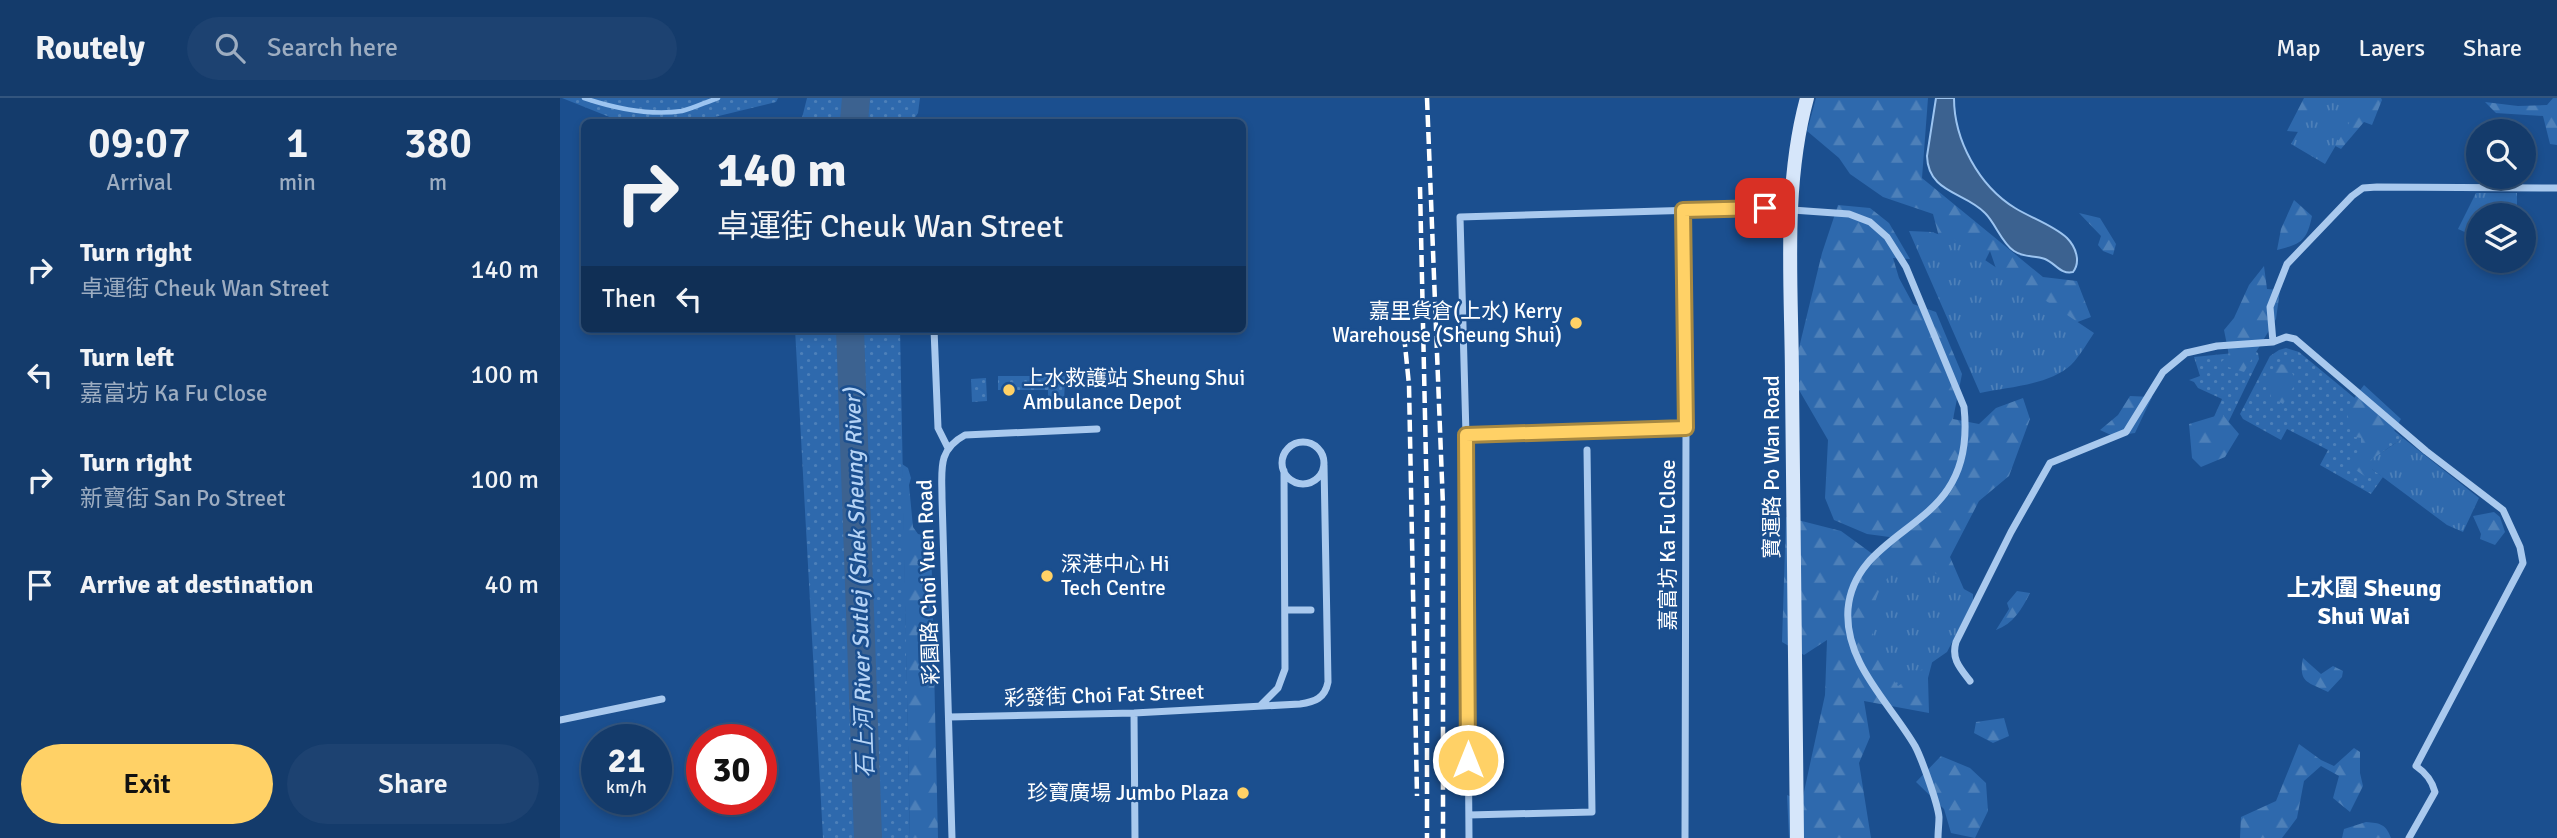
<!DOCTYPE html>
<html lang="en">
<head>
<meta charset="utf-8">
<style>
  :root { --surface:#143b6b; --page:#1d4271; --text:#f1f3f6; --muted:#9dadc1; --line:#33557e; --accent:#ffd166 }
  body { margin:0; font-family:Signika,"Noto Sans SC",sans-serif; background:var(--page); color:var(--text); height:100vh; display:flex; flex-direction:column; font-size:26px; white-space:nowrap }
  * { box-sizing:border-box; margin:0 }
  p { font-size:23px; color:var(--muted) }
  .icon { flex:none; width:38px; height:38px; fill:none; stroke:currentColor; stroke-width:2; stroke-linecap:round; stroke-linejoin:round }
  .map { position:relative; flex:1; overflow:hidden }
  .drawer { display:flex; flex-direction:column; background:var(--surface); width:560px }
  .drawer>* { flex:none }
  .hud { position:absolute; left:21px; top:21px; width:665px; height:214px; border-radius:10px; box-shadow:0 4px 10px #0003,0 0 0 2px var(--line); background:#143b6b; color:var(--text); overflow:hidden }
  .tools { position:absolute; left:1906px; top:21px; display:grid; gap:14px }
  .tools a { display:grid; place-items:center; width:70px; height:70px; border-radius:50%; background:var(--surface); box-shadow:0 4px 10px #0003,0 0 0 2px var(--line); font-size:35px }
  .speed { position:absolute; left:21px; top:626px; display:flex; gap:14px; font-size:35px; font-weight:700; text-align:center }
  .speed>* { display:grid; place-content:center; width:91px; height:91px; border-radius:50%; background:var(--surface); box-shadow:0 4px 10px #0003,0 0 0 2px var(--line); line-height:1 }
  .speed small { font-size:18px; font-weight:400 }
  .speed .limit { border:10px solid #d22; background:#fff; color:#111 }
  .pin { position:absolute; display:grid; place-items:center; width:60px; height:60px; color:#fff; margin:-30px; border-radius:14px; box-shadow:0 4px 10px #0006 }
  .me { position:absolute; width:77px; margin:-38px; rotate:0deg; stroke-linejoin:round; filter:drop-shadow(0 0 5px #0008) }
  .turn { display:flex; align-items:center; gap:24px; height:147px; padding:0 21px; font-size:32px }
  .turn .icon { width:91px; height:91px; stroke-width:2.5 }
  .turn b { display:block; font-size:49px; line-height:60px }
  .then { display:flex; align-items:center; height:66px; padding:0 21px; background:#0003; gap:14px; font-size:26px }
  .eta { display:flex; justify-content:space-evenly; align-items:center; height:119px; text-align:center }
  .eta b { font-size:42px; font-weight:600; line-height:49px }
  .primary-button { display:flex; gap:14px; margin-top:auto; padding:14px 21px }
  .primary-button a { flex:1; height:80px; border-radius:42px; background:var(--accent); color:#111; font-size:28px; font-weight:600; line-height:80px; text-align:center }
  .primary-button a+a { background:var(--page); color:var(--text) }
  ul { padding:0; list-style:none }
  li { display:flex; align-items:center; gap:21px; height:105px; padding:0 21px }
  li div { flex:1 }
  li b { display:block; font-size:26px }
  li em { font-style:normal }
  header { display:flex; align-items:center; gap:42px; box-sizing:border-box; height:98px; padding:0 35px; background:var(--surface); border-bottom:2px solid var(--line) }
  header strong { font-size:33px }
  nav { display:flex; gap:38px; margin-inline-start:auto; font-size:24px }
  .search { width:490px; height:63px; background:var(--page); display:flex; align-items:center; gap:18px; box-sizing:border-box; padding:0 24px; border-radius:38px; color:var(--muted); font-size:26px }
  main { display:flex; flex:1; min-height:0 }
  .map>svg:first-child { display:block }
</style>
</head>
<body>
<header>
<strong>Routely</strong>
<div class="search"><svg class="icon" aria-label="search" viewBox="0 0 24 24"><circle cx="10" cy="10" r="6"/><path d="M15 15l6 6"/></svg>Search here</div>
<nav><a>Map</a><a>Layers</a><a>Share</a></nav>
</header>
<main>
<section class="drawer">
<div class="eta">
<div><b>09:07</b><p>Arrival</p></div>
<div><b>1</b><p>min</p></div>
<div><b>380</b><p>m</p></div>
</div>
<ul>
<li><svg class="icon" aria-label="right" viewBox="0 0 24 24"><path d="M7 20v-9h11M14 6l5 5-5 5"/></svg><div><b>Turn right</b><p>卓運街 Cheuk Wan Street</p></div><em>140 m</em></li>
<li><svg class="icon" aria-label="left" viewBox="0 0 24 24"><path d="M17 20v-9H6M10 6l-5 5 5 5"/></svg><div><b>Turn left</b><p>嘉富坊 Ka Fu Close</p></div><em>100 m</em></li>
<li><svg class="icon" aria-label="right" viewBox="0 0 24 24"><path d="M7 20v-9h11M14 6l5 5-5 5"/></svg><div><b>Turn right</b><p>新寶街 San Po Street</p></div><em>100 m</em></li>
<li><svg class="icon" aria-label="arrive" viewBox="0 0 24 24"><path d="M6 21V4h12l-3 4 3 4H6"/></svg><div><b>Arrive at destination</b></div><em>40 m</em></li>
</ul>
<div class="primary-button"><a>Exit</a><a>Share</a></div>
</section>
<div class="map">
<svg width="1997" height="740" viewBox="0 0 1997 740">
  <defs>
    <pattern id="grass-dots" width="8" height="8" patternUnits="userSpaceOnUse" patternTransform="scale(1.75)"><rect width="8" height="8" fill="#2e69ad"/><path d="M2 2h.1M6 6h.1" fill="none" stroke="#4d80b9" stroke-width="1.8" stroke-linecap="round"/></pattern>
    <pattern id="forest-firs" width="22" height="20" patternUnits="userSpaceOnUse" patternTransform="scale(1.75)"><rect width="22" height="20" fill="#2e69ad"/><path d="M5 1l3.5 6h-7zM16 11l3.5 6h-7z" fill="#4d80b9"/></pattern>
    <pattern id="park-tufts" width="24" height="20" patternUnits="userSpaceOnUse" patternTransform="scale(1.75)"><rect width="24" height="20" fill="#2e69ad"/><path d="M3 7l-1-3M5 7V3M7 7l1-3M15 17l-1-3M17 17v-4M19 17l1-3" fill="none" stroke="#4d80b9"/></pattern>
  </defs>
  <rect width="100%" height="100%" fill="#1b4f8f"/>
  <path fill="url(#grass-dots)" d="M2,0h216l-2,4 -82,20h-72z
    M247,0h113l-2,15 -6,9h-111z
    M235,231h105l10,509h-87z
    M1726,250l13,4 104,86 -38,26 18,13 -12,17 -51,-29 8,-15 -41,-21 -6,11 -38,-21 -3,-5 30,-58 9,-6z
    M1694,253l4,2 1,6 -32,66 -14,-6 9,-20 -24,-11 -4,-6 -5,-2 11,-4 -6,-19z
    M438,278h67l-1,29 -16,-1v-14h-50z
    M426,280l1,23 -15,1 -1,-23z"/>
  <path fill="url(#forest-firs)" d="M1256,0h112l-6,80 121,99 34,4 14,36 -35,13 -52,-38 -14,-41 -11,22 -35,-17 -11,-42 -50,-17 -33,-23 -11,-16 -32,-27z
    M1744,0h77l1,2 -10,25 -8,-3 -23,27 -30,-16 -24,-2z
    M1993,0h4v47l-7,-1 -7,-28 -47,-3 -11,-11 33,4 29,-1z
    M1734,102l18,16c-5,25 -11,28 -35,34l4,-21z
    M1278,107l32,3 19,15 21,36 -17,-1 6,20 14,26 23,8 26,62 -9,45 26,5 17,-16 27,-10 7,21 -21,57 -30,25 -29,56 16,37 -32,61 -6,23 1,35 -65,-12 6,36 -11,26 12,75h-82l-2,-43 15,6 23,-106 2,-55 -23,15 -22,-13 4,-125 55,14 33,24 23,-17 -30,-4 -33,-14 -9,-22 3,-58 -29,-50 -1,-38 24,-99z
    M1519,115l21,5 16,26 -3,11 -10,-4 -5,-6 3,-9z
    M1704,168l3,23 13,1 -4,29 -32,53 -25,-8 10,-9 -5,-25 10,-12 15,-33z
    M1718,266l9,1 10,16 -14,23 -12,-7 -4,-16z
    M1804,287l37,34c-12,19 -20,41 -35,58l-22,-15h17v-24l-12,-2 2,-7 -5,-20z
    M1570,298l22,1 -17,36 -22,3 -13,-6 18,-15z
    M1662,316l17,20 -14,23 -24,10 -9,-9 -3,-34z
    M342,366l6,4 3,10 -2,7 4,42 5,7 13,3 7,301h-28z
    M1934,414l6,5 5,15 -10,13 -15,-6 1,-5 -8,-18z
    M1457,493l13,2c-8,16 -17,31 -34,37l13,-21 -2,-6z
    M1743,560l18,16 12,-8 10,5 -1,6 -14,15c-20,-10 -30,-9 -25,-34z
    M1444,620l5,18 -16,7 -19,-10 2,-11z
    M1739,646l22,16 13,6 20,-18 6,4v21l3,13 -13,26 -17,-14 6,-22 -18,-10 -17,15 -7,37 -15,20h-42l1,-21 35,-16z
    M1381,658l29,12 16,15 2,28 -13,27 -24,-5 -7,-24 -28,-27z
    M1806,724c14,1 20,2 25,16h-49l2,-9z"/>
  <path fill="url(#park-tufts)" d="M1757,0l46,1 -38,65 -34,-20z
    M1916,95h41v17l-3,5h-36v23l-20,-9z
    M1349,133l23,1 23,8 139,93c-7,10 -14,23 -23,32 -22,20 -62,22 -91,28z
    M1843,340l76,60 -16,34 -16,-7 -82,-61z
    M1335,473l21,11 6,-1 -1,-5 12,-4 40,22v8l-26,50 -49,34c-7,-10 -17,-21 -21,-33 -9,-27 -6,-63 18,-82z"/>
  <path fill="#3c6290" stroke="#9cc4f0" stroke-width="2" d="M1376,0h18c0,42 25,88 61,110 16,10 38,17 52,30 9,9 14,24 6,34 -12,3 -18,-9 -28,-13 -11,-4 -21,-1 -31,-8 -13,-9 -18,-27 -29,-38 -20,-21 -57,-20 -58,-57z"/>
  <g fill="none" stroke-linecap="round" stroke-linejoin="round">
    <path stroke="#9cc4f0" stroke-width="4.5" d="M24,0c30,10 65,18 98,13 12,-3 24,-9 36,-13"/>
    <path stroke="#3c6290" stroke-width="28" d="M294,24l2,-24
      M290,231l18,509"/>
    <path stroke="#a9c9ee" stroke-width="7" d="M1123,112l3,218 -1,410
      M374,231l4,99 10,20
      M1713,244l13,-5 9,2 131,112 77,59 17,37 3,16 -107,203c10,7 16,14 19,26l-26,46
      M906,337l220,-7
      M722 365a21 21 0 1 1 42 0a21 21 0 1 1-42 0Z
      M726,512h25
      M1410,583c-10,-13 -19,-22 -14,-39l55,-110 39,-69 76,-31 37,-60 23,-19 31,-7 56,-4 -3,-35 17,-43 65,-68 11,-8 14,-1 180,1
      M701,607l17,-17 7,-19 -1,-198
      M574,615l1,125
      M389,619l185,-4 166,-9c15,-2 25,-6 28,-22l-4,-217
      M0,622l102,-21
      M909,717l123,-3 -5,-362
      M392,740l-10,-340c0,-28 -5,-48 23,-63l132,-6
      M909,740l-3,-403 -6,-218 305,-9 84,6 21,8 17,15 19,30 58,140c3,28 1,57 -16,82 -28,43 -95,59 -100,120 -4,54 42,94 67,137 6,11 23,58 24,71 0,7 -1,14 -1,21"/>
    <path stroke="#d6e6fa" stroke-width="14" d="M1237,740c-3,-152 -4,-304 -5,-455 0,-94 -10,-194 15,-285"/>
    <path stroke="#fff" stroke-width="4.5" stroke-dasharray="12 5" stroke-linecap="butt" d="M867,0l16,408v332
      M860,89l7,320v331
      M844,237l5,50 8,411"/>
  </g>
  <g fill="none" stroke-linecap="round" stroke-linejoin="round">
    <defs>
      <path id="route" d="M908,662l-2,-325 220,-7 -3,-218 82,-2"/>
    </defs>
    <use href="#route" stroke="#a68842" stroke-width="18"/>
    <use href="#route" stroke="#ffd166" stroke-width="12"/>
  </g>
  <g fill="#ffd166" stroke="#1b4f8f" stroke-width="2.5">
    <circle cx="1016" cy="225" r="7"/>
    <circle cx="449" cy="292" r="7"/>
    <circle cx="487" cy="478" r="7"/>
    <circle cx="683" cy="695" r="7"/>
  </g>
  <g text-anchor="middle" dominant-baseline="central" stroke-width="5" stroke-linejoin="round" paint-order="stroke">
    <g font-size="21" fill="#fff" stroke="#1b4f8f" text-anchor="end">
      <text x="1002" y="213">嘉里貨倉(上水) Kerry<tspan x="1002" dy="24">Warehouse (Sheung Shui)</tspan></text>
      <text x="463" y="280" text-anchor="start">上水救護站 Sheung Shui<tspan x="463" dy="24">Ambulance Depot</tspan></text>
      <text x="501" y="466" text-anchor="start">深港中心 Hi<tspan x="501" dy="24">Tech Centre</tspan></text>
      <text x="669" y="695">珍寶廣場 Jumbo Plaza</text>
    </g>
    <g font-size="21" fill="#fff" stroke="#1b4f8f">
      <text transform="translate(1212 369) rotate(-90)">寶運路 Po Wan Road</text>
      <text transform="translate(1108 447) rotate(-90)">嘉富坊 Ka Fu Close</text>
      <text transform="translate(368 484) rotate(-92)">彩園路 Choi Yuen Road</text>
      <text transform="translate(544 597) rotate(-2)">彩發街 Choi Fat Street</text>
    </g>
    <g font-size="23" font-style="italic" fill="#b5d3f5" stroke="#1b4f8f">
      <text transform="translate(299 485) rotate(-92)">石上河 River Sutlej (Shek Sheung River)</text>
    </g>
    <g font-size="24" font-weight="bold" fill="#fff" stroke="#1b4f8f">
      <text x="1804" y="490">上水圍 Sheung<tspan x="1804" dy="28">Shui Wai</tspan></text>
    </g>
  </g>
</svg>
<div class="tools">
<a><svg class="icon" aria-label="search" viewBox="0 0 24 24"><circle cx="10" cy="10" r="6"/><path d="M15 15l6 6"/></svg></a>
<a><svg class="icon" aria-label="layers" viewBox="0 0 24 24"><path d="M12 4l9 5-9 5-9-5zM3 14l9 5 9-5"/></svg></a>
</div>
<div class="speed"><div>21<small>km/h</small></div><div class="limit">30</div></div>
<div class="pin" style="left:1205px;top:110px;background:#d93025"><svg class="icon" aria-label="arrive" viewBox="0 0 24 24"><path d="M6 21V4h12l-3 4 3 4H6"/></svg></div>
<svg class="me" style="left:908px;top:662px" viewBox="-20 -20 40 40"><circle r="17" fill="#ffd166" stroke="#fff" stroke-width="3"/><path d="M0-11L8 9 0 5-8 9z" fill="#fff"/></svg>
<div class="hud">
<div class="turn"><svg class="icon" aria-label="right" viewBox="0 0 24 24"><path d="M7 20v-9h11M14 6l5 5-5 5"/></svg><div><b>140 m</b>卓運街 Cheuk Wan Street</div></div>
<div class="then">Then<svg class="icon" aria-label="left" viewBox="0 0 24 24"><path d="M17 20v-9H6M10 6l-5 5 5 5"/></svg></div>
</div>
</div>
</main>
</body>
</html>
